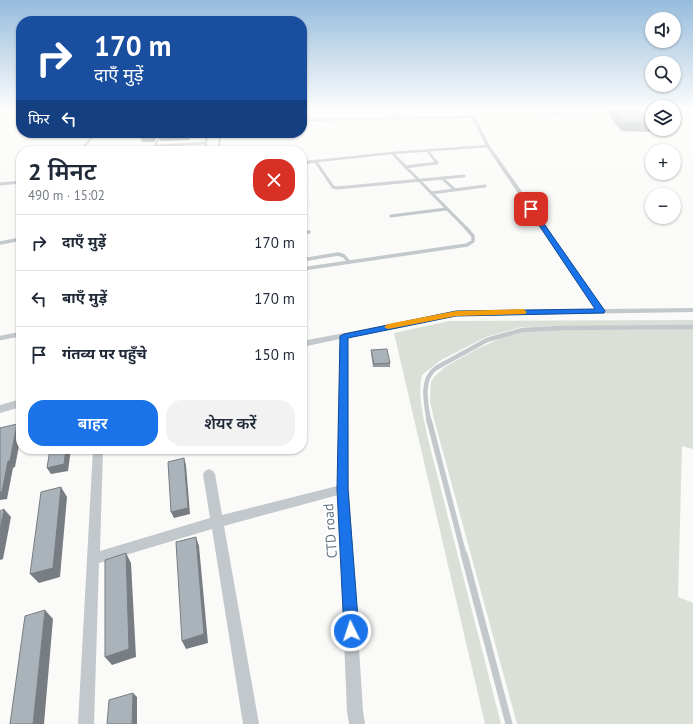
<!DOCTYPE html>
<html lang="hi">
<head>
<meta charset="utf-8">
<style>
  :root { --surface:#fff; --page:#f2f2f3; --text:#1f2937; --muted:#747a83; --line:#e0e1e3; --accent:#1a73e8 }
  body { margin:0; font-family:"PT Sans","Noto Sans Devanagari",sans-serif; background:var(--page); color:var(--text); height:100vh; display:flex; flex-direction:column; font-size:15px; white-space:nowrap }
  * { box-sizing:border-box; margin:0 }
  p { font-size:13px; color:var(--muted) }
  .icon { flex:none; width:22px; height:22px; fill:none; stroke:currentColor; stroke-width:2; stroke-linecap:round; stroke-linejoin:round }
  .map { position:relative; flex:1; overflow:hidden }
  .sheet { position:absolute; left:16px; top:146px; width:291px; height:308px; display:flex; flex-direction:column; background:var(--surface); border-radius:16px; box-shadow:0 1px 3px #0004 }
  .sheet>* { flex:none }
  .top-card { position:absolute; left:16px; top:16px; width:291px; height:122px; border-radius:16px; box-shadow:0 1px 3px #0004; background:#1a4fa0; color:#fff; overflow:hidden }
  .buttons { position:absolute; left:645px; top:12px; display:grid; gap:8px }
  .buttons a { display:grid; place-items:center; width:36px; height:36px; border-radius:50%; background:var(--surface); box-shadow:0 1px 3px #0004; font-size:20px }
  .pin { position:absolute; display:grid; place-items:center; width:34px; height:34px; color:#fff; margin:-17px; border-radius:8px; box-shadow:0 2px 6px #0006 }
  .me { position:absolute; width:44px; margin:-22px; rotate:356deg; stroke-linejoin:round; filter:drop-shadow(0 0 3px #0008) }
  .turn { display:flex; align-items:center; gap:14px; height:84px; padding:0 12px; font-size:18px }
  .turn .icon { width:52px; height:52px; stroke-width:2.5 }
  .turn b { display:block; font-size:28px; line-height:34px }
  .then { display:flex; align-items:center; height:38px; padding:0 12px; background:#0003; gap:8px; font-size:15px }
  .round { display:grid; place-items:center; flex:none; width:42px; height:42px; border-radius:16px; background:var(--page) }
  .overview { display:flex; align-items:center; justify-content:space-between; height:68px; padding:0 12px }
  h1 { font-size:24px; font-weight:600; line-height:30px }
  .primary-button { display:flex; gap:8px; margin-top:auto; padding:8px 12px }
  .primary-button a { flex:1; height:46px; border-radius:16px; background:var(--accent); color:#fff; font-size:16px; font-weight:600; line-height:46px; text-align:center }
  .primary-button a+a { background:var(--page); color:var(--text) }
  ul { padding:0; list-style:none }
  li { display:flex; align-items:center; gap:12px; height:56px; padding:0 12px; border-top:1px solid var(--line) }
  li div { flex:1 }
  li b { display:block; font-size:15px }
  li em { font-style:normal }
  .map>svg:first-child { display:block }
</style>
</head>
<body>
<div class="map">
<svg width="693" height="724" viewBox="0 0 693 724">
  <rect width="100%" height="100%" fill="#fafaf8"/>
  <path fill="#dadfd7" d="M693,320v5l-172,2 -35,10 -45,23 -19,15c-5,21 2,43 6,64l73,285h-16l-91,-391 55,-12z
    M693,329v120l-11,-3 -4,151 15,6v121h-176l-83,-305 -4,-17 1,-20 3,-5 11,-10 32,-18 26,-12 19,-5 24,-2z"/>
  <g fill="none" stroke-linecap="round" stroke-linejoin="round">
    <path stroke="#c3c8cc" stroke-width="2.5" d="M393,109l2,9
      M444,109l4,8
      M469,110l124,5
      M302,120l171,-3
      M137,133h29
      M154,146l51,-3
      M427,150l9,12
      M80,151l16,-18
      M153,151l7,-18
      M205,151l2,-18
      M219,151l1,-18
      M392,153l9,9
      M308,162l84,-9 96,-7"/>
    <path stroke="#c3c8cc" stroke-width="3" d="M400,161l67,68
      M316,162l17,25 4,1 127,-12
      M302,163l15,-2
      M405,167l32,-4 -1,-2
      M442,178l13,12
      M0,184l21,-2
      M431,193l54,-7
      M391,216l55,-7"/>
    <path stroke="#c3c8cc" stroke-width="3.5" d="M302,233l7,-1
      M0,243l21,-4
      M302,260l36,-6 6,2 5,6
      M302,269l165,-24 6,-4v-5l-7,-8"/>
    <path stroke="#c3c8cc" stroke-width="4.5" d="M0,338l21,-4
      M429,421c-3,-17 -9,-42 7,-53l51,-28 35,-10 39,-2 132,-1"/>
    <path stroke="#c3c8cc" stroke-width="5.5" d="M429,420l35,135"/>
    <path stroke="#c3c8cc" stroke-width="7" d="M464,554l45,170"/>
    <path fill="#c3c8cc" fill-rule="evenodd" d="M467,109h4l19,37 114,163 89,-1v4l-237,4 -108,22 1,151 14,222 2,13h-16l-2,-13 -9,-216 -114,31 35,198h-16l-31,-195 -113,34 -5,161h-16l15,-275h10l-3,102 110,-33 -7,-44 2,-3 4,-2 4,2 2,3 7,41 115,-29 3,-147 -38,8v-6l154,-29 140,-3 -110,-163z
      M21,399v8l-21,6v-8z"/>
  </g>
  <path fill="#929a9f" d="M561,109h21l-1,3 -15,-1 -1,-2z
    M601,109h38v1l13,13v3l-2,6 -29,-1 -14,-18h-2z
    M143,133h12l1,3 -2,6h-12l-1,-4z
    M159,133h31l-1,7 -29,1 -2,-6z
    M371,350l19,13v4h-17l-2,-14z"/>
  <path fill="#777d82" d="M154,133h1l1,3 -2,6 -2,-5z
    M188,133h2l-1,7 -1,-6z
    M17,424l4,5v6l-6,32 -2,1 -6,31 -7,1v-8z
    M66,449h5l-3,22 -17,3 -4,-6z
    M184,458l2,7 4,49 -16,4 -3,-6z
    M61,487l6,10 -7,80 -21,6 -9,-9z
    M4,509l7,8 -8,42 -3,1v-29z
    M196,537l3,9 9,97 -22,6 -4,-8z
    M126,553l5,10 5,94 -24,8 -7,-8z
    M45,610l8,9 -9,105h-11z
    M133,693l4,4v27h-5z"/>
  <path fill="#aab3b9" stroke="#777d82" d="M612,109h26l14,15 -28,-1z
    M143,133h11l-2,4 -11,1z
    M159,133h29v1l-30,1z
    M387,349l3,14 -16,1 -3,-14z
    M17,424l-7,37h-2l-6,31h-2v-64z
    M50,449h16l-2,15 -17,4z
    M184,458l4,50 -17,4 -3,-50z
    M61,487l-8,81 -23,6 11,-82z
    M4,509l-4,22v-20z
    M196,537l8,97 -22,7 -6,-99z
    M126,553l3,96 -24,8v-97z
    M45,610l-12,114h-23l15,-108z
    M133,693l-1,31h-25l2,-24z"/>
  <linearGradient id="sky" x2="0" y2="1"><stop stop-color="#96bcdc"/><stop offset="0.52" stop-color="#fdfdfc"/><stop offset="1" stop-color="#fdfdfc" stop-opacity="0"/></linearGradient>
  <rect width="693" height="210" fill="url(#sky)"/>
  <path fill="#1a73e8" stroke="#114b97" d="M531,207l2,1 72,103 -1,2 -148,3 -108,22v151l11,142 -3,6 -5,2 -5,-2 -2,-6 -7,-142 3,-153 4,-2 112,-23 139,-2 -67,-100z"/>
  <path fill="#f59e0b" d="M523,309l4,3 -2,2 -69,2 -68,13 -4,-2 4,-3 68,-13z"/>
  <g text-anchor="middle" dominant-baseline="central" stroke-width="4" stroke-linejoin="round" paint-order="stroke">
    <g font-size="14" fill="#657683" stroke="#fff">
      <text transform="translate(330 531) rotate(-94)">CTD road</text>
    </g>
  </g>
</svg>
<div class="buttons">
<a><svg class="icon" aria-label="sound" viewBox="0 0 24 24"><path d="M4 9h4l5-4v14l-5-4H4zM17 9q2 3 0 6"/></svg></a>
<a><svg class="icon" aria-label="search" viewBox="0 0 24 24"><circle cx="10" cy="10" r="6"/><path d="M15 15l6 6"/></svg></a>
<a><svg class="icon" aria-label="layers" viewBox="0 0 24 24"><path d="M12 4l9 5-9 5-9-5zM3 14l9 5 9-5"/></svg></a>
<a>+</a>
<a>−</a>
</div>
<div class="pin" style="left:531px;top:209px;background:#d93025"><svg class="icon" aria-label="arrive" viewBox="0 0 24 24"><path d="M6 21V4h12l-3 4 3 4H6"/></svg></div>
<svg class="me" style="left:351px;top:631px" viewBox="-20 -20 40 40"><circle r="17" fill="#1a73e8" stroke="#fff" stroke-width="3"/><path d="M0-11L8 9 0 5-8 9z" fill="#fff"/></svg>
<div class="top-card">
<div class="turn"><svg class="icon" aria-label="right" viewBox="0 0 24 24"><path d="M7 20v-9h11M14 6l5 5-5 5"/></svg><div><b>170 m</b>दाएँ मुड़ें</div></div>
<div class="then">फिर<svg class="icon" aria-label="left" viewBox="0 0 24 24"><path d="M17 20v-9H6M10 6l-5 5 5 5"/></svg></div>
</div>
<section class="sheet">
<div class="overview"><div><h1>2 मिनट</h1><p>490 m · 15:02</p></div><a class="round" style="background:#d93025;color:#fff"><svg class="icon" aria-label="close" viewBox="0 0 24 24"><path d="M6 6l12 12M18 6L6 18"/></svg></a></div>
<ul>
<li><svg class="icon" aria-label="right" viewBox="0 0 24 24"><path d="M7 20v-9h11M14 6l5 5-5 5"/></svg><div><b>दाएँ मुड़ें</b></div><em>170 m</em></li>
<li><svg class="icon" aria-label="left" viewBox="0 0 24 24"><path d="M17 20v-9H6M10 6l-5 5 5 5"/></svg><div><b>बाएँ मुड़ें</b></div><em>170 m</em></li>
<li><svg class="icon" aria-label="arrive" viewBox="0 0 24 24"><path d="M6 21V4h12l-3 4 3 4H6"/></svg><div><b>गंतव्य पर पहुँचे</b></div><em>150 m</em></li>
</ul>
<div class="primary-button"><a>बाहर</a><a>शेयर करें</a></div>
</section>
</div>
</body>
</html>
